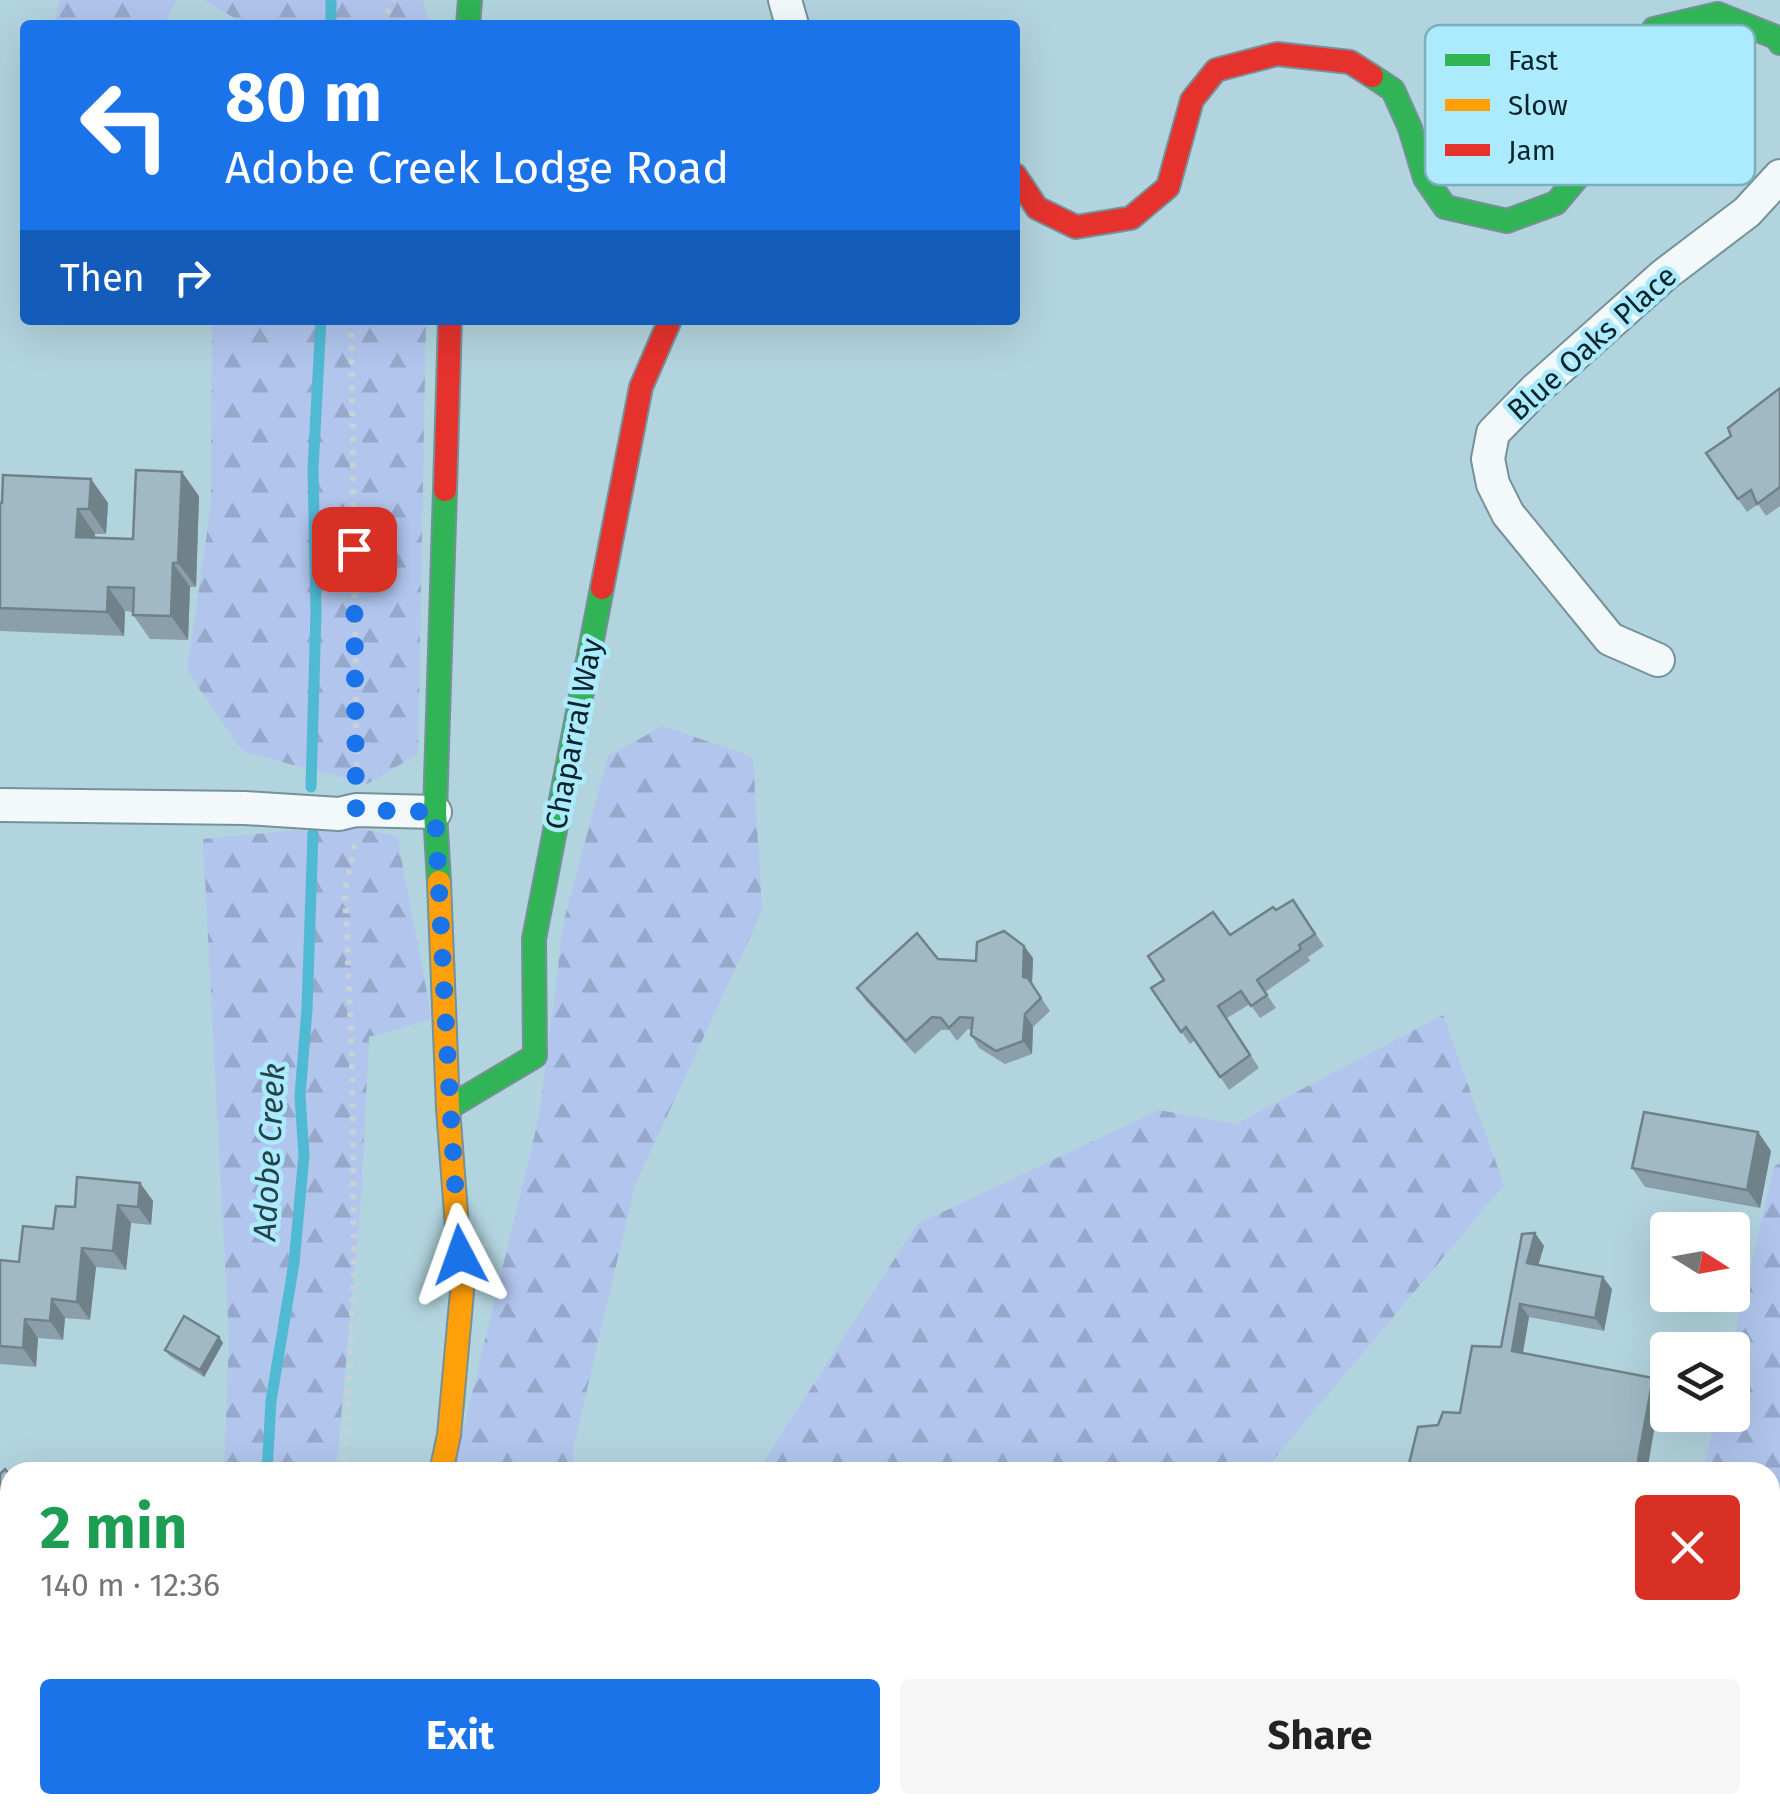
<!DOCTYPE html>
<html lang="en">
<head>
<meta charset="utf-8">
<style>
  :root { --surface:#fff; --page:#f6f6f6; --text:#222; --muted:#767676; --accent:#1a73e8 }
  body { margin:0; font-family:"Fira Sans",sans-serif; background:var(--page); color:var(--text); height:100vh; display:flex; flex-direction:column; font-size:38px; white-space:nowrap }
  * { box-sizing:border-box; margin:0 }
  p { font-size:32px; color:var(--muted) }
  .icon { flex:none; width:55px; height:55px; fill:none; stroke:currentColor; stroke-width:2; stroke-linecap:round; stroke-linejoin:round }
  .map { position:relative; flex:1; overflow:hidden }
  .details { position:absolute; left:0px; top:1462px; width:1780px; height:352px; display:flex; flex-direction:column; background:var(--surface); border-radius:30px 30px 0 0; box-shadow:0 10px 40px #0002 }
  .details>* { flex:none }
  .guide { position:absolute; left:20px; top:20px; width:1000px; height:305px; border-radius:10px; box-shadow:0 10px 40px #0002; background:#1a73e8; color:#fff; overflow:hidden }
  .needle { width:65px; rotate:101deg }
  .fabs { position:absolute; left:1650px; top:1212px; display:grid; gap:20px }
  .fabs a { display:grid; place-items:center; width:100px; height:100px; border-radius:10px; background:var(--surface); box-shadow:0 10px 40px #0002; font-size:50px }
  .pin { position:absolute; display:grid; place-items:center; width:85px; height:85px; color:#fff; margin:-42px; border-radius:20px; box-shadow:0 5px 15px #0006 }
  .me { position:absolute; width:110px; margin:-55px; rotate:356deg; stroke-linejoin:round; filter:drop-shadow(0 0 8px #0008) }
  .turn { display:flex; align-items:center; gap:35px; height:210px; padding:0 40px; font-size:45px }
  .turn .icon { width:130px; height:130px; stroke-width:2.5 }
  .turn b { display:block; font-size:70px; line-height:85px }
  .then { display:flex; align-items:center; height:95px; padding:0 40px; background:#0003; gap:20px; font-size:38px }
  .round { display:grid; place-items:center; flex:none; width:105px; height:105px; border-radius:10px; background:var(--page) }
  .overview { display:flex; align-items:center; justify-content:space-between; height:170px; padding:0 40px }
  h1 { font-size:60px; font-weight:700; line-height:75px; color:#1e9e55 }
  .button { display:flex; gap:20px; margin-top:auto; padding:20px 40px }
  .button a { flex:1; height:115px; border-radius:10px; background:var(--accent); color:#fff; font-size:40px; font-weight:700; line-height:115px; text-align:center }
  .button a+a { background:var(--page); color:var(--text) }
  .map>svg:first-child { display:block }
</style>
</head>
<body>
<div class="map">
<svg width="1780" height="1813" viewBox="0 0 1780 1813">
  <defs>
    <pattern id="forest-firs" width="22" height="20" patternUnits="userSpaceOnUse" patternTransform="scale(2.5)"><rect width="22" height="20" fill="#b1c5ed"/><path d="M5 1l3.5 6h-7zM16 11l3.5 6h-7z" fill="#97a9cb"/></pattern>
  </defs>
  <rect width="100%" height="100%" fill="#b2d4de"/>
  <path fill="url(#forest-firs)" d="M60,0h117l-14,25h-110z
    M204,0h219l7,25h-184z
    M212,320h214l-8,434 -51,30 -124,-32 -56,-81 24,-166z
    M663,726l90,31 9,154 -127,274 -62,264v23h-120l86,-355 25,-197 44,-164z
    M345,826l52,10 35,183 -63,18 -8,162 -25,273h-112l5,-133 -26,-500z
    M1443,1015l61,170 -241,287h-506l160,-248 242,-114 77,14z
    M1780,1162v651h-148l-2,-8h140v-333h-67l13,-57h16l-1,-65 43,-183z
    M167,1805h138l-1,8h-138z
    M372,1805h509l-3,8h-508z"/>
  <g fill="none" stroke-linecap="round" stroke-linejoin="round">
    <path stroke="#50bad3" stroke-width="11" d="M331,25v-25
      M311,787l5,-176 -3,-142 8,-149
      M267,1472l4,-71 23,-138 10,-108 -4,-59 7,-87 6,-176
      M230,1813l1,-8"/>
    <defs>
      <path id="street" d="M785,0l7,25
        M1658,660l-48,-21 -102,-125 -15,-30 -5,-25 5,-26 42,-43 129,-115 83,-63 33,-36
        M0,805l245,3 94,6 17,-4 79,2"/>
      <path id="fast" d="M468,25l2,-25
        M1372,76l21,14 17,38 15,50 20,29 62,14 49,-18 37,-44 31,-87 30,-43 64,-15 60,24 2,5
        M439,882l-4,-70 10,-322
        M448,1108l87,-52 -1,-117 68,-351"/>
      <path id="slow" d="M439,882l9,226 14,184 -13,143 -8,37"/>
      <path id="jam" d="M1015,175l22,33 39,19 55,-9 37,-31 24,-87 24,-30 61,-16 73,8 22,14
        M445,490l5,-170
        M602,588l39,-201 29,-67
        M345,1813l3,-8"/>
    </defs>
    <use href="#street" stroke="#769199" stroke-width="36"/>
    <use href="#fast" stroke="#769199" stroke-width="26"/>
    <use href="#slow" stroke="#769199" stroke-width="26"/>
    <use href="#jam" stroke="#769199" stroke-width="26"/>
    <path stroke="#c7d2d6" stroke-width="6" stroke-dasharray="5 8" stroke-linecap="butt" d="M382,25l11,-25
      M351,320l6,458
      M345,1472l9,-202 -2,-212 -7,-168 10,-45"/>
    <use href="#street" stroke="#f3f9fa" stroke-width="32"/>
    <use href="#fast" stroke="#30b455" stroke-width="22"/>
    <use href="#slow" stroke="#ff9f0a" stroke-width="22"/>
    <use href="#jam" stroke="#e5322d" stroke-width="22"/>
  </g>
  <path fill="#8a9fa9" d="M1780,388v118l-14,10 -8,-12 -11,8 -41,-59 25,-17z
    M91,479l17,24 -2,31h-11v3l38,2 66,-43 -3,91h-6l-2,53 -38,-1 -17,-24v-3l-8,-1 -1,25 -124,-5v-128z
    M1293,900l31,46 -16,11 2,4 -45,31 11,16 -16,10 -10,-14 -23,14 32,50 -30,22 -34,-50 -5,4 -39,-56 79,-53z
    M1024,946l9,12 -1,26 18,27 -17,16 -1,27 -27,10 -26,-16 -8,-13v-5l-3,-1 -11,12 -8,-11h-8l-26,24 -49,-53 -9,-13 81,-29 38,2z
    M1758,1132l13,19 -11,57 -115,-21 -13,-19z
    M140,1183l13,18 -2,24 -20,-2 -5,47 -30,-3 -6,53 -25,-2 -2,22 -25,-2 -2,29 -36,-3v-104l19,2 56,-55z
    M1535,1233l9,13 -6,19 74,24 -8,42 -75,-14 -6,36 138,37 -223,35 22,-12 41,-66z
    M219,1337l4,6 -19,34 -34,-21 -5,-6z
    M0,1474l10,1v129l-10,11z"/>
  <path fill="#708289" d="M182,472l17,24 -3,91 -18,-24z
    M91,479l17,24 -2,31 -17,-25z
    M78,509l17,25 -2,27 -17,-24z
    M173,563l17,24 -2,53 -17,-24z
    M108,587l17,24 -1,25 -17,-24z
    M1024,946l9,12 -1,26 18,27 -18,-27 -9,-7z
    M1025,1014l8,13 -1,27 -9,-13z
    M1758,1132l13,19 -11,57 -13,-18z
    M140,1183l13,18 -2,24 -13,-18z
    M118,1205l13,18 -5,47 -13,-19z
    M1535,1233l9,13 -9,30 -8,-13z
    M82,1248l14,19 -6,53 -13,-18z
    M1603,1277l9,12 -8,42 -9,-13z
    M52,1299l13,19 -2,22 -13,-19z
    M1520,1304l9,13 -8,46 -9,-12z
    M25,1319l13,19 -2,29 -13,-19z
    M219,1337l4,6 -19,34 -4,-7z
    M1653,1378l8,12 -14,82h-4l-5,-12z"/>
  <path fill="#a0b9c4" stroke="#708289" stroke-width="2.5" d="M1780,388v99l-23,17 -6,-14 -13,9 -32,-46 25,-17 -3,-8z
    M136,470l46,2 -4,91h-5l-2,53 -38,-1 1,-27 -26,-1 -1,25 -107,-4v-105h2l1,-28 88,4 -2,30h-11l-2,28 57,2z
    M1293,900l22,34 -16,11 2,4 -44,31 10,15 -16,11 -10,-15 -23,15 32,49 -30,22 -34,-50 -5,5 -30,-44 13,-8 -16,-24 65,-44 17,23 43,-28 3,3z
    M1004,931l20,15 -1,31 5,1 13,20 -16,16 -2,27 -27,10 -25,-16 2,-17 -13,-1 -11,11 -8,-10 -9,-1 -26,24 -49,-53 60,-55 21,26 38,2 1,-19z
    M1644,1112l114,20 -11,58 -115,-22z
    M77,1177l63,6 -2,24 -20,-2 -5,46 -31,-3 -5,54 -25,-3 -2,22 -25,-2 -2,29 -23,-2v-86l19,2 4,-36 30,3 3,-23 19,1z
    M1535,1233l-8,30 76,14 -8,41 -75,-14 -8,47 141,27 -15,82 5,12h-236l11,-45 20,-2 5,-13 17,1 12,-67 29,1 21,-113z
    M184,1316l35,21 -19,33 -35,-20z
    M5,1469l5,6v87l-10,10v-98z
    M0,1750l10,1v54h63l7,8h-80z"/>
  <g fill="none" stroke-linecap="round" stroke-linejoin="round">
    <path stroke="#1a73e8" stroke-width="18" stroke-dasharray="0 32.4" d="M354,549l2,261 79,2c8,148 14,296 25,443"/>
  </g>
  <g text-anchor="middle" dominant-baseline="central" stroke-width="9" stroke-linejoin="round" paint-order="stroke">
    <g font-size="30" fill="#09232a" stroke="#acebfe">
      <text transform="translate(1592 343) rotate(-42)">Blue Oaks Place</text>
      <text transform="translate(574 734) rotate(-79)">Chaparral Way</text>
    </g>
    <g font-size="32" font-style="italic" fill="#264149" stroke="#acebfe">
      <text transform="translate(269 1152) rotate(-87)">Adobe Creek</text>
    </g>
  </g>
  <rect x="1425" y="25" width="330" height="160" rx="15" fill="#acebfe" stroke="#7bafbe" stroke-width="2.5"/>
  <rect x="1445" y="54" width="45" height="12" fill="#30b455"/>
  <rect x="1445" y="99" width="45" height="12" fill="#ff9f0a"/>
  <rect x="1445" y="144" width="45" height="12" fill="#e5322d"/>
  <g font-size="28" fill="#09232a">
    <text x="1508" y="70">Fast</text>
    <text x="1508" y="115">Slow</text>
    <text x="1508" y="160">Jam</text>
  </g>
</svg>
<div class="fabs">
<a><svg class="needle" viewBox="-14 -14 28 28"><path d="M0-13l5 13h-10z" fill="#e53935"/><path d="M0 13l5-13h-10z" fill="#767676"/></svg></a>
<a><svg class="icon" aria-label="layers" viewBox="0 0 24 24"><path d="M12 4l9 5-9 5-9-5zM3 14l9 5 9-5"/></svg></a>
</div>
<div class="pin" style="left:354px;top:549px;background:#d93025"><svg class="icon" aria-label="arrive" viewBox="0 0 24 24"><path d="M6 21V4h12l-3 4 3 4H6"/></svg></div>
<svg class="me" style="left:460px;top:1255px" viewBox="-20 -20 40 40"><path d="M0-17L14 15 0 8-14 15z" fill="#1a73e8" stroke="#fff" stroke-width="4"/></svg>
<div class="guide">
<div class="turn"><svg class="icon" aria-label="left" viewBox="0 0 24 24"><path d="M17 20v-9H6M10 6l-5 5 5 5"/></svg><div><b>80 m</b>Adobe Creek Lodge Road</div></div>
<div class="then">Then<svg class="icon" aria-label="right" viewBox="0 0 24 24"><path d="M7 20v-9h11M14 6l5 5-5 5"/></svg></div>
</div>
<section class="details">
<div class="overview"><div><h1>2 min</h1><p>140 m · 12:36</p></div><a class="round" style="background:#d93025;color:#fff"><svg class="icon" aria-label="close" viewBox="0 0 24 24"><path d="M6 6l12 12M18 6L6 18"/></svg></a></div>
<div class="button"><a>Exit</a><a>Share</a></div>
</section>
</div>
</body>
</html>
